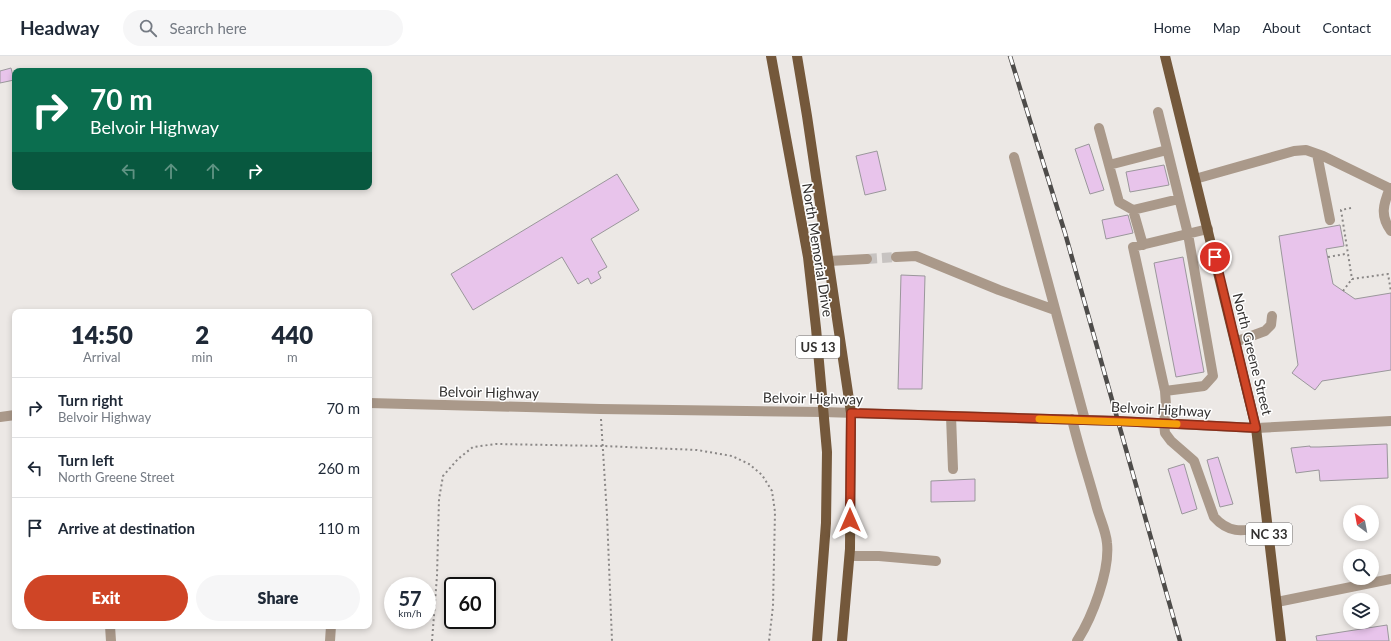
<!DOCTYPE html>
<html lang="en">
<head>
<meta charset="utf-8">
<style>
  :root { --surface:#fff; --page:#f6f6f7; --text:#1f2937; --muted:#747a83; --line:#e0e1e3; --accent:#cf4526 }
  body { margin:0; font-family:Lato,sans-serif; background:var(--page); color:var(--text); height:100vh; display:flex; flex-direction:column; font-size:15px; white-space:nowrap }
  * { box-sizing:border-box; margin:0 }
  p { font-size:13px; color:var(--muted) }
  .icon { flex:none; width:22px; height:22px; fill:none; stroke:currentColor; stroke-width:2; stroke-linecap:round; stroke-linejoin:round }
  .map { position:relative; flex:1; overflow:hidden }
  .side { position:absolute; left:12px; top:253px; width:360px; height:320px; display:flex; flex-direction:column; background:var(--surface); border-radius:8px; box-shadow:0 2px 6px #0003 }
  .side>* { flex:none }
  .guide { position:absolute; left:12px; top:12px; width:360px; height:122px; border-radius:8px; box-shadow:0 2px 6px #0003; background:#0b6e4f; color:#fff; overflow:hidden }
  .needle { width:26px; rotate:328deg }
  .controls { position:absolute; left:1343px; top:449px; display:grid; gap:8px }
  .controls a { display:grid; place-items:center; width:36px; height:36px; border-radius:50%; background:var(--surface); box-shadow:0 2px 6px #0003; font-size:20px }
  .speed { position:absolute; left:384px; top:521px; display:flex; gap:8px; font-size:20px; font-weight:700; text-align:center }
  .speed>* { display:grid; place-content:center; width:52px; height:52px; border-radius:50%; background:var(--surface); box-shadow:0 2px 6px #0003; line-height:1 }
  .speed small { font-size:10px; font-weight:400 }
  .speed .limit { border:2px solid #111; border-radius:6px; background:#fff; color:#111 }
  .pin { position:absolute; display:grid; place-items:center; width:34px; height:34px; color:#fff; margin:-17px; border:2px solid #fff; border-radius:50%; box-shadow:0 1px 4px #0007 }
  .me { position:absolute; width:44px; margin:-22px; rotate:0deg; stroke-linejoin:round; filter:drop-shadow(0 0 3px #0008) }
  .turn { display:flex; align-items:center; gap:14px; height:84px; padding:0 12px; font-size:18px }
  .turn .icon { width:52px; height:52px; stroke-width:2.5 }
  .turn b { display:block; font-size:28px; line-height:34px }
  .lanes { display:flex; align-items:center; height:38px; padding:0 12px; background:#0003; justify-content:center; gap:20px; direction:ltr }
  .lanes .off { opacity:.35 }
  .eta { display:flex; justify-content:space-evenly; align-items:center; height:68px; text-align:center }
  .eta b { font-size:24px; font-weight:800; line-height:28px }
  .action { display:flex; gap:8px; margin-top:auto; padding:8px 12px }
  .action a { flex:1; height:46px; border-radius:24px; background:var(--accent); color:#fff; font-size:16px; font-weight:800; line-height:46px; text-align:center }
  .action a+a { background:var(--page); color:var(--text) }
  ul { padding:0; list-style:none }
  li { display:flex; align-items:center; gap:12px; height:60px; padding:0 12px; border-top:1px solid var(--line) }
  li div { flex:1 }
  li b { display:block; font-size:15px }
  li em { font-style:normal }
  header { display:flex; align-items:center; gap:24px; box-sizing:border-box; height:56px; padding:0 20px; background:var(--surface); border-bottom:1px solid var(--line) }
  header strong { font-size:19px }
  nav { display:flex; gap:22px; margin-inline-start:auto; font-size:14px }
  .search { width:280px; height:36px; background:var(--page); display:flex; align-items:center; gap:10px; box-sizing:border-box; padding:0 14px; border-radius:22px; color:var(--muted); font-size:15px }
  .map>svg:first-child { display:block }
</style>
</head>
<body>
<header>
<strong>Headway</strong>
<div class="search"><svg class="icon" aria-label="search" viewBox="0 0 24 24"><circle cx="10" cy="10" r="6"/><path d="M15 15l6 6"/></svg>Search here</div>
<nav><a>Home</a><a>Map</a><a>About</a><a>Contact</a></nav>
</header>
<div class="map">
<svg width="1391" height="585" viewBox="0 0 1391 585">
  <rect width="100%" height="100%" fill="#ece8e5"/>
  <path fill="#e8c4eb" stroke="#9a979b" d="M11,12l3,12 -14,3v-12z
    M1089,88l15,46 -14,4 -15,-45z
    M877,95l9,39 -21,5 -9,-39z
    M1164,109l5,20 -39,7 -4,-20z
    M617,118l22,36 -48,29 16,28 -9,5 3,6 -10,6 -3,-6 -10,6 -16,-27 -89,53 -22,-36z
    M1128,159l5,18 -27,6 -4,-19z
    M1340,169l4,21 -18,3 7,35 22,15 36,-6v77l-69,11 -7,9 -23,-17 6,-8 -19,-129z
    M1183,201l21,115 -28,5 -22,-114z
    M901,219l24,1 -3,113h-24z
    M1387,388l1,34 -68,3 -1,-11 -23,3 -5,-25 19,-2v1h9z
    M1218,401l15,47 -13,3 -13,-47z
    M1184,408l13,45 -15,5 -14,-45z
    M975,423v22l-44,1v-21z
    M1387,569l2,16h-72l-1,-5z"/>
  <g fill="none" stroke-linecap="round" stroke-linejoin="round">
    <path stroke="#c7c3c1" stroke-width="10" stroke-dasharray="10 5" stroke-linecap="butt" d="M867,203l29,-2"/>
    <path stroke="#8a8786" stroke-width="2" stroke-dasharray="2 3" stroke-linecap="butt" d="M1351,152l-10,2 11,69 36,-5 3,18
      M1328,201l17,-3
      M1343,235l9,-12
      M601,363l6,96 5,126
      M432,585l5,-65 2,-77 4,-23 15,-17 15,-12 23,-3 107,2 94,4 35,6 17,8 13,11 10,16 3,21 -2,94 -4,35"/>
    <path stroke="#aa998a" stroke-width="10" d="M1158,56l30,122 25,142 -9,10 -39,5
      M1099,72l20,74 14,8 46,-11
      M1317,98l13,66
      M1014,101l71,263
      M1109,109l58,-15
      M1195,123l99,-28 12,-1 17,6 68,33
      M1390,132c-7,17 -10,28 1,43
      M1133,154l10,35
      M1208,173l-75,18 32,144 1,14 -2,18 1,10 6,8 23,20 20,56c17,19 32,13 54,10
      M896,201l20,-1 83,34 56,20
      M829,205l38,-2
      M1235,286l30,-11 6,-6 1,-9
      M369,347l231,6 223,3 294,9 139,7 135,-7
      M951,360l2,53
      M0,361l15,-2
      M1072,363c7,30 17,59 25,89 3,11 9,23 10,35 3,28 -15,75 -30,98
      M850,500h29l57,5
      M1277,546l114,-23
      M110,570l1,15
      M330,585l1,-15"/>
    <path stroke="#74583b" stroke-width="10" d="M771,0l37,201 8,71 11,124 -1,71 -9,118
      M797,0l10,60 44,297 -1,136 -8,92
      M1165,0l91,372 25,213"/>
    <defs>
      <path id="rail" d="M1010,0l55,177 115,408"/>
    </defs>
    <use href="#rail" stroke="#4e4c4a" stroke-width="4.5"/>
    <use href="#rail" stroke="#fff" stroke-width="3" stroke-dasharray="9" stroke-linecap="butt"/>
  </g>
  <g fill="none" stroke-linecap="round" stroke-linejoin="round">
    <defs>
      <path id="route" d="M850,464l1,-107 267,8 138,7 -41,-171"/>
    </defs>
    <use href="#route" stroke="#872d19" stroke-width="10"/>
    <use href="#route" stroke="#cf4526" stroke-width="7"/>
    <path stroke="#f59e0b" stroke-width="7" d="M1039,363l138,5"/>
  </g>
  <g text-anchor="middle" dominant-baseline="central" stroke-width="3" stroke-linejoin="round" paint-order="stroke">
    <g fill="#fff" stroke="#706f6e" stroke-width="1">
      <rect x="796" y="280" width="44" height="22" rx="3"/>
      <rect x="1246" y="467" width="46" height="22" rx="3"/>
    </g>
    <g font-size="13" font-weight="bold" fill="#333130">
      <text x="818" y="291">US 13</text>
      <text x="1269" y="478">NC 33</text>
    </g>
    <g font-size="14" fill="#333130" stroke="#fff">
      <text transform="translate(818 194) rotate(81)">North Memorial Drive</text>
      <text transform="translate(1253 298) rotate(76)">North Greene Street</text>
      <text transform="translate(489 336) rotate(1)">Belvoir Highway</text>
      <text transform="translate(813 342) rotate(1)">Belvoir Highway</text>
      <text transform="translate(1161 353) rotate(3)">Belvoir Highway</text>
    </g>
  </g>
</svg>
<div class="controls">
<a><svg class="needle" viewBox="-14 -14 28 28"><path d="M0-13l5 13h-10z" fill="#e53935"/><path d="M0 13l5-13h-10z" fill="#747a83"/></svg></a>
<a><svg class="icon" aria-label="search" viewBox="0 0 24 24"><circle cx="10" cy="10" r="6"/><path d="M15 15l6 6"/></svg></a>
<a><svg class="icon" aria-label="layers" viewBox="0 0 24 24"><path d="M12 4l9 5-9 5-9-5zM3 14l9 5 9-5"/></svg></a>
</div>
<div class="speed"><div>57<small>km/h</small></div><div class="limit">60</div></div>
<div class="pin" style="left:1215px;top:201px;background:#d93025"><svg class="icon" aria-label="arrive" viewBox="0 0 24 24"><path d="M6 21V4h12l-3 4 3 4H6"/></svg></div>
<svg class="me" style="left:850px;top:464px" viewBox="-20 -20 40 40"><path d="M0-17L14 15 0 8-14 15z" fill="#cf4526" stroke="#fff" stroke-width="4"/></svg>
<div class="guide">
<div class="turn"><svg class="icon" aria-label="right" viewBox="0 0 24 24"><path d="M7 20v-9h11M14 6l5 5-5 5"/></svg><div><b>70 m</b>Belvoir Highway</div></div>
<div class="lanes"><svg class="icon off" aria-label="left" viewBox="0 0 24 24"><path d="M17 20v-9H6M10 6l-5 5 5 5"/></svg><svg class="icon off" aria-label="ahead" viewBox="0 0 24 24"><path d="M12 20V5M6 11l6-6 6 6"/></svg><svg class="icon off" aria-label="ahead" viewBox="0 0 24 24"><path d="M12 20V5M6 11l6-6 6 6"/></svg><svg class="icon" aria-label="right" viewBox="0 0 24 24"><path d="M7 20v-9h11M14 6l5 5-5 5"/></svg></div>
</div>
<section class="side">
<div class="eta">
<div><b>14:50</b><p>Arrival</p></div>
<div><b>2</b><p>min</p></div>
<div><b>440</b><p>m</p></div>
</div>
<ul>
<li><svg class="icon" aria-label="right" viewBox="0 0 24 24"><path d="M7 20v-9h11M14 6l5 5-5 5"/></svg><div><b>Turn right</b><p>Belvoir Highway</p></div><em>70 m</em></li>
<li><svg class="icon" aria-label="left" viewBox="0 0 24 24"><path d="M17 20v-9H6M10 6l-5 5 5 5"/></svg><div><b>Turn left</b><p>North Greene Street</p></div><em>260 m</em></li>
<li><svg class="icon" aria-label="arrive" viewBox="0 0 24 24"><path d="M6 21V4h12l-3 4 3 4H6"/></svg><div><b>Arrive at destination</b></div><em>110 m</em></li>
</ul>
<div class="action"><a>Exit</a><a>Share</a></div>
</section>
</div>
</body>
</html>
